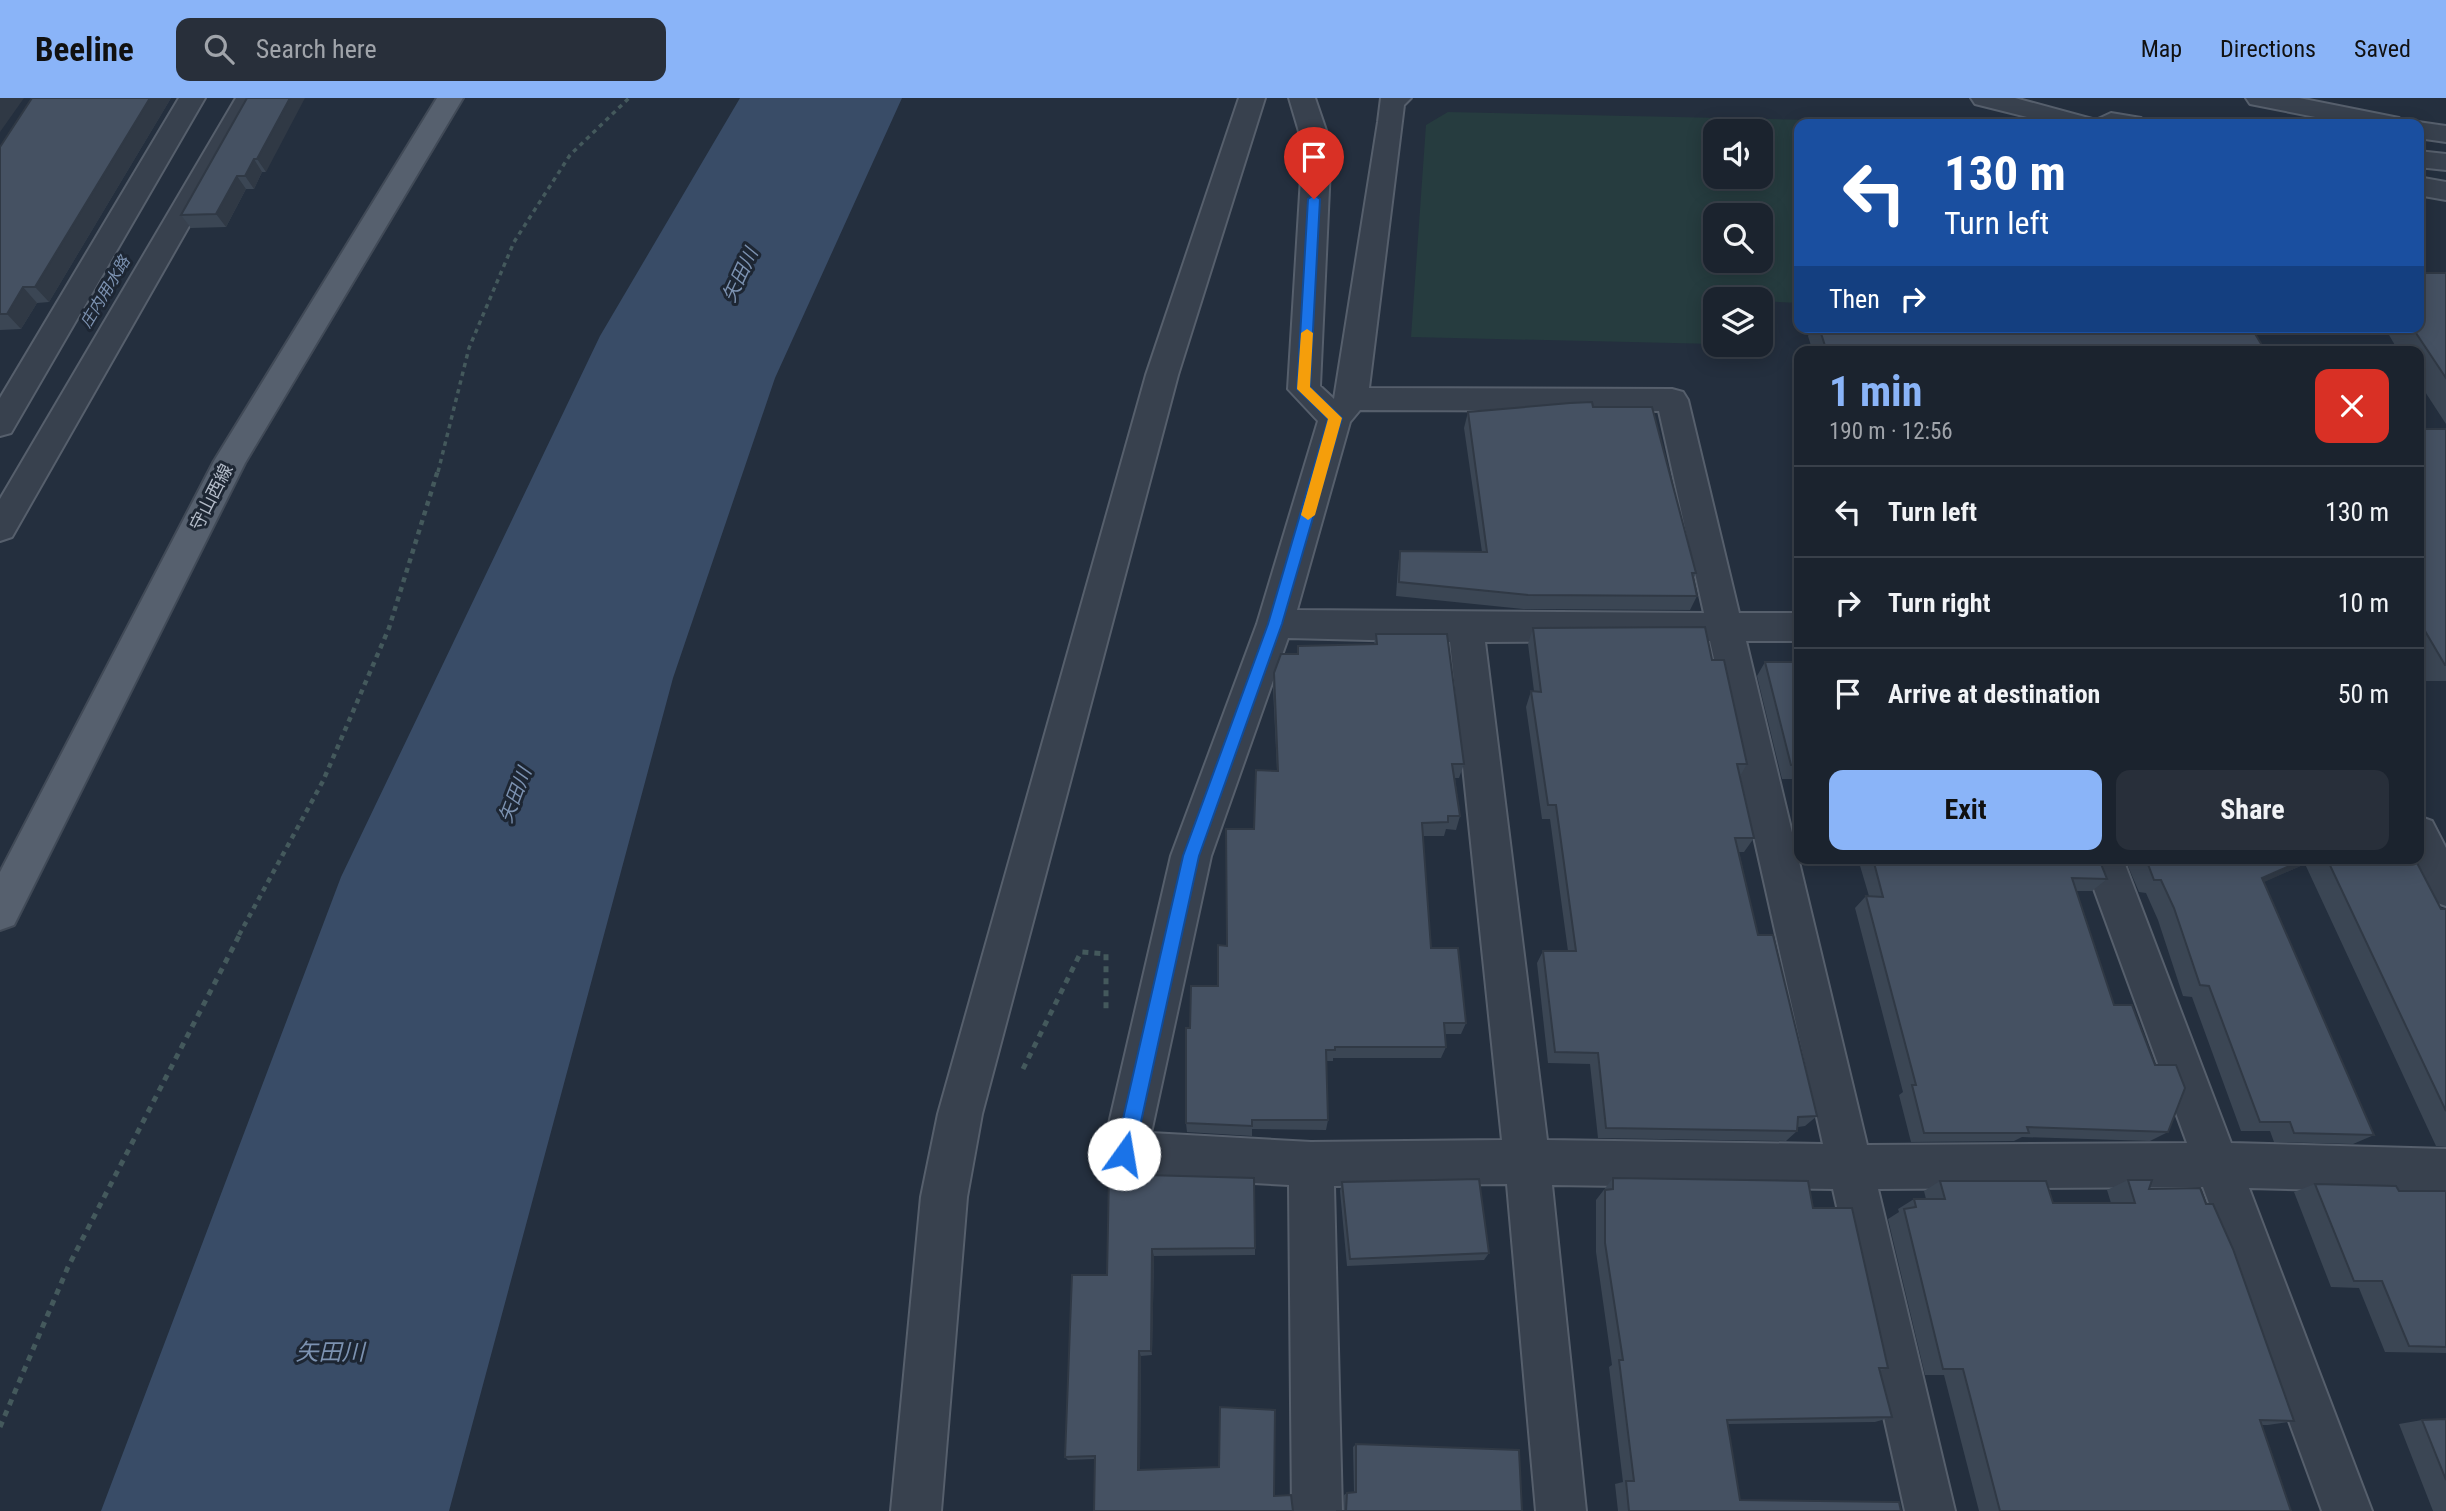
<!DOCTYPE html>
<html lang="en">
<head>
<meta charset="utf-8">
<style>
  :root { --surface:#1b232e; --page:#282f3a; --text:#f1f3f6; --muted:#a0a4aa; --line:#39404a; --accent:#8ab4f8 }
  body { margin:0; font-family:"Roboto Condensed","Noto Sans JP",sans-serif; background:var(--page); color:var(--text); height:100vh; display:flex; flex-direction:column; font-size:26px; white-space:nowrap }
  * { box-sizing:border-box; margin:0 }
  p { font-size:23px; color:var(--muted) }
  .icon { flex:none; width:38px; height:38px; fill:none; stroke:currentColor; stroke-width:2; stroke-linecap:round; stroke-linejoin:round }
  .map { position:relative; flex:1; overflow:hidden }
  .details { position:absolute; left:1794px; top:248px; width:630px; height:518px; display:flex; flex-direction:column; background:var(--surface); border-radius:14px; box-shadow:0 4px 18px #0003,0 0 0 2px var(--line) }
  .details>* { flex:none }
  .top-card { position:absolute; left:1794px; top:21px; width:630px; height:214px; border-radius:14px; box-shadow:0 4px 18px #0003,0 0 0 2px var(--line); background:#1a4fa0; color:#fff; overflow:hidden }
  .fabs { position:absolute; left:1703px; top:21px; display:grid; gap:14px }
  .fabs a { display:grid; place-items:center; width:70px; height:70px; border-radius:14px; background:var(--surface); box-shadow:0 4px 18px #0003,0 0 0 2px var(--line); font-size:35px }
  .pin { position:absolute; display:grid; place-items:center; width:60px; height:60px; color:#fff; margin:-72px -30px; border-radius:50% 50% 50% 0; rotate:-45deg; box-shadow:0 0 7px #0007 }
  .pin .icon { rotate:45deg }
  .me { position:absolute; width:77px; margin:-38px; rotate:13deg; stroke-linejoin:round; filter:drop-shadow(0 0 5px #0008) }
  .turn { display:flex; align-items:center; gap:24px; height:147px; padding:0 35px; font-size:32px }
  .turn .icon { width:91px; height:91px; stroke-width:2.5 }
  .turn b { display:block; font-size:49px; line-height:60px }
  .then { display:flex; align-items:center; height:66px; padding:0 35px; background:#0003; gap:14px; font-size:26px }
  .round { display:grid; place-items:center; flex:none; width:74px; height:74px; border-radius:14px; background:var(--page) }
  .headline { display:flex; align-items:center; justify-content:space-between; height:119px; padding:0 35px }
  h1 { font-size:42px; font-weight:700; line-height:52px; color:var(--accent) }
  .action { display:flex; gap:14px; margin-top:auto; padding:14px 35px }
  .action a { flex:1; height:80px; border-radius:14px; background:var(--accent); color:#111; font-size:28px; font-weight:700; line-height:80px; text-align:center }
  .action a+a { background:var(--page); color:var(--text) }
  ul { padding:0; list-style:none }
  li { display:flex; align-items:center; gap:21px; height:91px; padding:0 35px; border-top:2px solid var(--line) }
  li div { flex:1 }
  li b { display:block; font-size:26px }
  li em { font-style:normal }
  header { display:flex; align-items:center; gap:42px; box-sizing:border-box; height:98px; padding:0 35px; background:var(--accent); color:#111 }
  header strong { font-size:33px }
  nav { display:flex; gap:38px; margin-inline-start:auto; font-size:24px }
  .search { width:490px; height:63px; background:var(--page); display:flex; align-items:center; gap:18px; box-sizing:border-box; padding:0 24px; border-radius:14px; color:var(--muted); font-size:26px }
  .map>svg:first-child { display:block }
</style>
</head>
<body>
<header>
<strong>Beeline</strong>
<div class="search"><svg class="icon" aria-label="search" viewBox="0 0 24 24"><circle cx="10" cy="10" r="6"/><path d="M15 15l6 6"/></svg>Search here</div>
<nav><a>Map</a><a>Directions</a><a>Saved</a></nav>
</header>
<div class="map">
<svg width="2446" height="1413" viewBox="0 0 2446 1413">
  <rect width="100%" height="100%" fill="#242f3e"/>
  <path fill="#263c3f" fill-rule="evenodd" d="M1448,14l362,8 2,4h-13v179l-84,-4v45l-304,-7 15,-212zM1715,33h45v46h-45zM1715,117h45v46h-45z"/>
  <path fill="#394c67" d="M740,0h162l-127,280 -102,300 -224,833h-348l240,-634 259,-541z"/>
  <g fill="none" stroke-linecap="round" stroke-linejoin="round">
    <defs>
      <path id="minor" d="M179,0h26l-194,335 -11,3v-38z
        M236,0h26l-250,439 -12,4v-42z
        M1239,0h26l-87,277 -196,739 -15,83 -26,314h-50l30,-314 17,-83 208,-739z
        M1289,0h26l16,47 -11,241 14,13 44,-277 3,-24h30l-7,7 -35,283 303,1 11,3 5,8 51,213h60v28h-53l121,504 320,-2 -104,-284h40l108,284 215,6v44l-197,-5 123,323h-50l-119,-324 -325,2 77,322h-50l-72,-322 -281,-4 34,326h-50l-29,-327 -173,2 8,325h-50l-3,-326 -165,-9 -16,-6 -6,-16 69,-298 86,-232 61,-203 -30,-32 15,-244zM1360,312l299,1 45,202 -407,-3 53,-188zM1288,540l162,4 52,498 -191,2 -160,-9 60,-277zM1710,543l113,503 -276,-4 -62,-498z
        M1971,0h44l81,22 15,-7 30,5 4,6h-90l-80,-20z
        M2246,0h53l100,20 4,6h-52l-101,-20z
        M2418,24l28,4v16l-28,-4v-14h-9z
        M2418,53l28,3v16l-28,-3z
        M2418,79l28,5v18l-28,-5z
        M2418,718l14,5 14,27v58l-14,-5 -21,-42h7z"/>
      <path id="major" d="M437,0h26l-218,365 -231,462 -14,5v-58l214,-411z"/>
    </defs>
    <use href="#minor" stroke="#565f6c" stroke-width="4"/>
    <use href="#major" stroke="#414a57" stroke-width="4"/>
    <path stroke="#44595c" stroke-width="3.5" stroke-dasharray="4.5 4.5" stroke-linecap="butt" d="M438,374l31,-124 45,-106 56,-87 59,-57"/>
    <path stroke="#44595c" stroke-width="4.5" stroke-dasharray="5 5" stroke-linecap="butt" d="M239,837l84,-154 66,-153 49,-158"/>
    <path stroke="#44595c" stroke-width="5" stroke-dasharray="6 6" stroke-linecap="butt" d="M1023,971l58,-117 25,2v55
      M0,1329l68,-160 172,-333"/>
    <use href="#minor" fill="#38414e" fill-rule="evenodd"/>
    <use href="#major" fill="#56606e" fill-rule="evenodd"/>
  </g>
  <path fill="#3b4654" d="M32,0h139l-122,204 -12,1 -16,26 -21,1v-183z
    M247,0l19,74h-4l-8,17h-8l-20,38 -35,1 -10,-13z
    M2446,175v151l-28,-43v-29h-19l-10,-17h-18l-6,-8h53z
    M1812,229h439l15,25h-453l-5,-16z
    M1593,309l103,166 -3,7 4,16 -7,14 -167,-1 -127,-13 2,-30 2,-15 82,1 -18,-124 4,-16z
    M2418,331h28v252h-22l-6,-10z
    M1533,530l179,32 35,104 -7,12 14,62 -10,14h-5l19,83 59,181 -12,10 -7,1 -1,4 -11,10 -188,-3 -8,-74 -42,-1 -11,-100 6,-12h25l-18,-132h-8l-16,-112 5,-16h3l-6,-47z
    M1376,536l88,130 -5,14h-4l5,38 -4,14 -10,-1 -2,7h-21l8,112 35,75 -5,11h-17l2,13 -5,11h-108v3h-7l2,59 -2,10 -74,-1v7l-65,-4 -1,-9 4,-95 28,-42 36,-157 23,-58 -4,-83 1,-15 23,-19 1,-8 76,-2z
    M1765,564h34v117h-17l-25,-103z
    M1858,761h241l8,20 -15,12h-16l38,114 54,127 -18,9 -128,-4 -8,4 -103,1 -12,-47 4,-3 -48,-184 11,-12h3z
    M2125,761h290l26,50h5v238l-10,-1 -131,-282 -42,18 111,253 -21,9 -79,-2 -4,-11h-29l-49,-134 -9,-1 -25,-76 -12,-27 -7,-1z
    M1109,1076l146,74v7l-101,1 -2,99 -11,1 -1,114 134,26 19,15 -198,-52 -27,1 -3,-3 42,-182z
    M1613,1080l200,30 75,160 -8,3 12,46 -17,5 -147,2 12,76 161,11h-283l-3,-27 8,-2 -14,-115 3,-2 -16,-113v-52z
    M2128,1082l21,9 145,232 -26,4h-7l30,86h-312l-35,-136h-19l-37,-156 11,-7 -1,-3 16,-10h12l-2,-8 16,-10 113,22h58l-4,-13z
    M1342,1084l147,71 -5,7 -137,6 -7,-75z
    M2315,1086l84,7h47v162l-61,-1 -26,-64 -28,-1 -37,-95z
    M2446,1321v92h-13l-34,-87 23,-4z
    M1356,1346l166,67h-178v-16l3,-2 7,-1 -1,-45z"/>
  <path fill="#303945" d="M0,0h24l-24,34z
    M150,0h21l-122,204 -14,-15z
    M290,0h15l-39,74 -9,-13z
    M254,61l8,13 -8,17 -9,-13z
    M237,78l9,13 -20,38 -10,-13z
    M23,189l14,16 -16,26 -14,-15z
    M2305,761h6l-6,5 -61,27 18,-13z
    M1152,1151l2,7 -2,99 -1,-4z
    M1139,1253l2,5 -1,117 -2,-3z"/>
  <path fill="#455162" stroke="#303945" stroke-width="2" d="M32,0h118l-115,189h-12l-16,27h-7v-167z
    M247,0h43l-33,61h-3l-9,17h-8l-21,38 -35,1z
    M2418,175h28v105l-34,-51h6z
    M1819,229h432l15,25h-439z
    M1592,304l1,5h59l44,166h-4l5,23 -169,-1 -129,-13 1,-31 87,1 -19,-140 102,-9z
    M2418,331h28v236h-1l-27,-46z
    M1705,529l7,33h12l23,104h-10l17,74h-19l23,97h15l44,181 -19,1 -1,14 -191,-3 -8,-75 -43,-1 -12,-101h33l-20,-146h-8l-17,-114 10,1 -8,-64z
    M1376,536h71l17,130h-12l8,52h-12v6l-26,1 9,125h27l8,75h-22l2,24h-111v3h-9l2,70h-76v6l-66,-3v-95h4l1,-42h27v-41l9,1 -1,-117h28l2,-59 22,1 -4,-98 7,-19h17v-8l79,-2z
    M1765,564h34v103h-8z
    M1873,761h226l8,20 -35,-1 42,127h18l23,60h21l9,23 -17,44 -141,-5 2,6h-105l-12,-48h4l-50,-189 17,1z
    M2146,761h159l-43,19 112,257 -80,-2 -4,-11h-30l-51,-136 -9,-1 -26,-77 -13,-28h-7z
    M2327,761h88l26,50h5v202z
    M1109,1076l145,4 1,70 -103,1 -1,102h-12l-1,119 81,-3 1,-60 55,3 -1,86 17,-1 2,16h-199l1,-55 -30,1 7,-182h35z
    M1613,1080l195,3 5,27h39l36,160h-9l13,49 -165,3 13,80 159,2 2,9h-272l-3,-30h8l-15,-121h4l-18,-117v-53l8,-1z
    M1479,1081l10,74 -139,6 -8,-77z
    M2128,1082h24l-3,9 51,-1 6,16h7l20,45 61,172 -34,-1 31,91h-291l-37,-142h-20l-39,-160 12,-2 -2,-8h31l-5,-18h106l7,22h82z
    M2315,1086l81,2 3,5h47v156l-37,-1 -27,-65h-28z
    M2446,1321v61l-24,-60z
    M1356,1346l163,6 3,61h-186h10l1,-18 9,-1z"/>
  <path fill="#1a73e8" stroke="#114b97" stroke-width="2" d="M1314,97l6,4 -10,188 32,31 -60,206 -83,232 -65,298 -3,6 -7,3 -6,-3 -3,-6 68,-298 85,-232 60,-205 -31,-30 11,-190z"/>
  <path fill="#f59e0b" d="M1307,231l6,4 -3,54 32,31 -27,97 -7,5 -7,-5 27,-96 -31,-30 4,-56z"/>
  <g text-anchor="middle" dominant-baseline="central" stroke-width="6" stroke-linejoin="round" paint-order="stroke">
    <g font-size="16" font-style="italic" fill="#7c92b1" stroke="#1d2633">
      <text transform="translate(105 194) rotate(-59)">庄内用水路</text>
    </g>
    <g font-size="18" fill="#b4bcc9" stroke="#1d2633">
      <text transform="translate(211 399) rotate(-63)">守山西線</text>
    </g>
    <g font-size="19" font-style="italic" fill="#7c92b1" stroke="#1d2633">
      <text transform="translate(740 177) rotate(-65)">矢田川</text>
      <text transform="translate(515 697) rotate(-69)">矢田川</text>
    </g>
    <g font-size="23" font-style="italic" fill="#7c92b1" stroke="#1d2633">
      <text x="330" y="1254">矢田川</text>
    </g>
  </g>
</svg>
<div class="fabs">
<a><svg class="icon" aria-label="sound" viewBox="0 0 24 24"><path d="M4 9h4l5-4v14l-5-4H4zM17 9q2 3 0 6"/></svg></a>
<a><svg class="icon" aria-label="search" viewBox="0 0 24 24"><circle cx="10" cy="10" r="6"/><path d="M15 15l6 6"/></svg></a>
<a><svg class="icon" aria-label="layers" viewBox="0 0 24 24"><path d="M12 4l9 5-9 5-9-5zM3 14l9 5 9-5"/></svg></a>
</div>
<div class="pin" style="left:1314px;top:101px;background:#d93025"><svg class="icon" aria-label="arrive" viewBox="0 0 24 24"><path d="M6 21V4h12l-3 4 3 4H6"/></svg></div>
<svg class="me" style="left:1124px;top:1056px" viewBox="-20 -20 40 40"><circle r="19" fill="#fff"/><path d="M0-13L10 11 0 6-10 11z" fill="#1a73e8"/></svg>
<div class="top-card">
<div class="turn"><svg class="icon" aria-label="left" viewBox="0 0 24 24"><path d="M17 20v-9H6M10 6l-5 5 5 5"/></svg><div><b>130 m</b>Turn left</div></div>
<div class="then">Then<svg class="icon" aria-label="right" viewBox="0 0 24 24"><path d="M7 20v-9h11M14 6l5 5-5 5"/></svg></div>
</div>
<section class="details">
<div class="headline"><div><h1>1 min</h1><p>190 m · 12:56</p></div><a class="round" style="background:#d93025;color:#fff"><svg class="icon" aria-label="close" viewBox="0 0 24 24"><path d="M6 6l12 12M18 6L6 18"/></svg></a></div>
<ul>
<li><svg class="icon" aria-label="left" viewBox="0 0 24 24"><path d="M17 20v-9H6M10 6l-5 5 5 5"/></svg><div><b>Turn left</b></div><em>130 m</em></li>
<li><svg class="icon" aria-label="right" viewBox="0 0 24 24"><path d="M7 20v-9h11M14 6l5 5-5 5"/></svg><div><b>Turn right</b></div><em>10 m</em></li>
<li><svg class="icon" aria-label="arrive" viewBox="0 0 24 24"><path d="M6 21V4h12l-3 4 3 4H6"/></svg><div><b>Arrive at destination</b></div><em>50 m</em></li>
</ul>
<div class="action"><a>Exit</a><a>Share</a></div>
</section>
</div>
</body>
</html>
